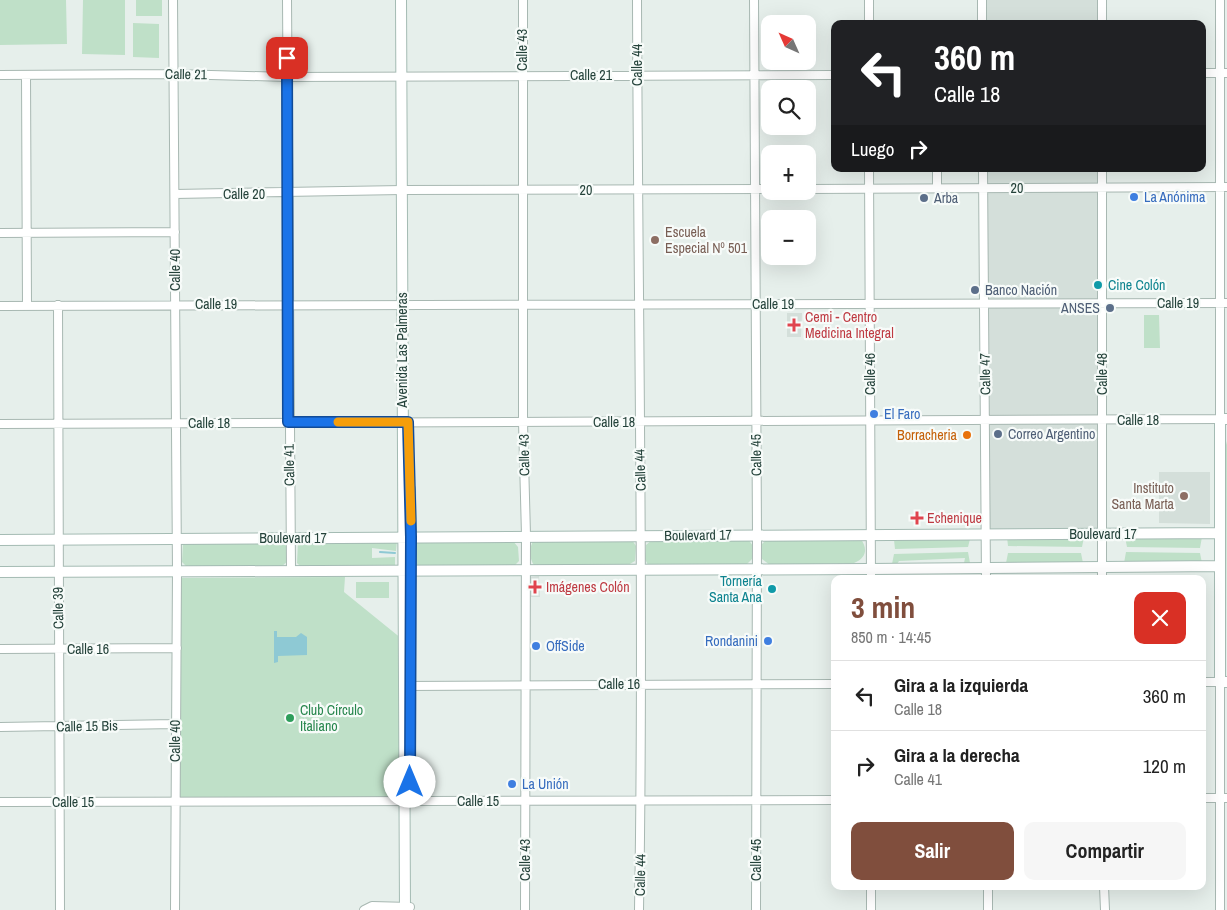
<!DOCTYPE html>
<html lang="es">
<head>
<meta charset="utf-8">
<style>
  :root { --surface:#fff; --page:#f6f6f6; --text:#222; --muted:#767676; --line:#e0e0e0; --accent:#804e3d }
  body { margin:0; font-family:"Archivo Narrow",sans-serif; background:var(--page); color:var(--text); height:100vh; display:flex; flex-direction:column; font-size:19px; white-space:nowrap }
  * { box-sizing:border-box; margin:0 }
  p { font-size:16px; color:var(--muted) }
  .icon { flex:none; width:28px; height:28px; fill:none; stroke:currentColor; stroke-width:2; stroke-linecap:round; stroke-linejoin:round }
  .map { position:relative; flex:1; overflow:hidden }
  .panel { position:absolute; left:831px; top:575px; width:375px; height:315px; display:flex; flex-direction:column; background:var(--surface); border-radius:10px; box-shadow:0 5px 20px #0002 }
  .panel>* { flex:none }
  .top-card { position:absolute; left:831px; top:20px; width:375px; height:152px; border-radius:10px; box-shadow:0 5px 20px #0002; background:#202124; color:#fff; overflow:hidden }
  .needle { width:32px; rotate:315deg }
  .tools { position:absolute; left:761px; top:15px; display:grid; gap:10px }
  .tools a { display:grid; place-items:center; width:55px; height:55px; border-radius:10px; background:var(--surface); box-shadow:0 5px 20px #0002; font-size:25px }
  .pin { position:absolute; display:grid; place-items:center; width:42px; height:42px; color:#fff; margin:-21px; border-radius:10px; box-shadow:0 2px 8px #0006 }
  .me { position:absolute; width:55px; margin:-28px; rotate:0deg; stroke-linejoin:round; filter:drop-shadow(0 0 4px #0008) }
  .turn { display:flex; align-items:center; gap:18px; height:105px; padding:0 20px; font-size:22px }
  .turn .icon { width:65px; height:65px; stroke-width:2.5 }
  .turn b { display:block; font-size:35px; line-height:42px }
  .then { display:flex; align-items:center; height:48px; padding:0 20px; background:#0003; gap:10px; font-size:19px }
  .round { display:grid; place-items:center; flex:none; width:52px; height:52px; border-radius:10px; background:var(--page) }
  .overview { display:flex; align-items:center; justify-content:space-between; height:85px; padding:0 20px }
  h1 { font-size:30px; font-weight:700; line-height:38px; color:var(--accent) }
  .action { display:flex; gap:10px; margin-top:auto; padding:10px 20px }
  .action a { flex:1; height:58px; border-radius:10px; background:var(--accent); color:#fff; font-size:20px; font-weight:700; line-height:58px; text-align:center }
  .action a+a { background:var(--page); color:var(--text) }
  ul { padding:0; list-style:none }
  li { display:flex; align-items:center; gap:15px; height:70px; padding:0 20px; border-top:1px solid var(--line) }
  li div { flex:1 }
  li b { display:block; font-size:19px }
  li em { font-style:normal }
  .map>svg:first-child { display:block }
</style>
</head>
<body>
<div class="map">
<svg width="1227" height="910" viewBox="0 0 1227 910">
  <rect width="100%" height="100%" fill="#e6efeb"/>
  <path fill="#d4dfda" d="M983,0h118v24h-117z
    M985,169h117v366h-115z
    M787,313h15l-1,24h-14z
    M1159,472h51v52l-51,-1z
    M539,576l1,21h-9l-1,-20z"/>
  <path fill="#bfe0c8" d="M0,0h66l1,44 -67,1z
    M83,0h42v55l-43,-1z
    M136,0h26v16h-26z
    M133,23l26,1v34l-26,-1z
    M1144,315h15l1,33h-16z
    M1227,441v218l-1,-214z
    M1007,537h77l-2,10 -74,-1z
    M1125,537h77l-2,11 -73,-1z
    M860,538c8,10 7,20 -6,25l-84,2 -8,-6v-15l5,-5z
    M748,539l5,7 -1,13 -7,7 -97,-1 -3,-6 1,-14 6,-5z
    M970,539l-2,8 -73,2 -1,-9z
    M397,540l-1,11 -24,-3v10l23,-1v9l-94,1 -4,-4 1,-21z
    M534,540h98l4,6 -1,15 -7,4h-94c-5,-6 -5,-19 0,-25z
    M513,541l5,6 1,14 -5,5h-96l-5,-4 1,-19z
    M183,543h103l2,18 -7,6h-94l-5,-5z
    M968,552l2,11h-6l1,-5 -66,3 -2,3h-5l2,-10z
    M1126,552l74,1 2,10h-78z
    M1008,553h73l2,10h-77z
    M345,577l-1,15 58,47 -3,158 -219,2 -3,-221z
    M356,582h33v16h-33z"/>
  <path fill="#8ec9d4" d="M274,631h3v6h19l5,-4 6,4v18l-29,1v6l-4,1z"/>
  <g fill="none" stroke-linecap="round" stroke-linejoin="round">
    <path stroke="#8ec9d4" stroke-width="2" d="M380,552l15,1"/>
    <defs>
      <path id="street" d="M173,0l4,571 -2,339
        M287,0l4,569
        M523,0v422l3,113 -1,375
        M637,0c1,303 7,607 2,910
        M754,0l3,535 -1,375
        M869,0v24
        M982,0v24
        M1102,24v-24
        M1202,73h25
        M0,75l175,-1 112,3 548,-2
        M26,75l1,230
        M869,169l2,410
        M937,169v19
        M983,169l3,410
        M1102,169v410
        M808,189l419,-2
        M175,194l227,-4 368,-1
        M0,233l175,-1
        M58,305l2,605
        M0,306l1227,-3
        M0,424l1220,-5v-419
        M0,649l177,-1
        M1202,682h18v228
        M403,686l432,-2
        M0,727l175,-3
        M1202,798h25
        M0,802l835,-2
        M988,886v24
        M1104,886l1,24
        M364,910l8,-4 38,1
        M871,910v-24"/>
      <path id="secondary" d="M401,0l4,910
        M1227,419h-7v263h7
        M410,489l1,53
        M0,540l1220,-7
        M0,572l871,-3 349,-3"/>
    </defs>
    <use href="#street" stroke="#a8b8b2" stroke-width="10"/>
    <use href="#secondary" stroke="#a4bbb3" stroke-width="12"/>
    <use href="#street" stroke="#fff" stroke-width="8"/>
    <use href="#secondary" stroke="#fff" stroke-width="10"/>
  </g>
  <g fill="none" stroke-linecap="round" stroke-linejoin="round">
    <defs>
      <path id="route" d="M287,58l1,364h120l3,115 -1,245"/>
    </defs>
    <use href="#route" stroke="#114b97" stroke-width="12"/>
    <use href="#route" stroke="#1a73e8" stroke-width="9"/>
    <path stroke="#f59e0b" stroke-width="9" d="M338,422h70l3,99"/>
  </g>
  <g fill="#3f7fe0" stroke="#f7fbf9" stroke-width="2">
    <circle cx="1134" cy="197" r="5"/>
    <circle cx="874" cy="414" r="5"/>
    <circle cx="768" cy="641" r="5"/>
    <circle cx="536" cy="646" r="5"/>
    <circle cx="512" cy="784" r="5"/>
  </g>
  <g fill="#5c6f8a" stroke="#f7fbf9" stroke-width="2">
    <circle cx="924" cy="198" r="5"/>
    <circle cx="975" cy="290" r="5"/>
    <circle cx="1110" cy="308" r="5"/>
    <circle cx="998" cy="434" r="5"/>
  </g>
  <g fill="#8d6e63" stroke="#f7fbf9" stroke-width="2">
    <circle cx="655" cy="240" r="5"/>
    <circle cx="1184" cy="496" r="5"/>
  </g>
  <g fill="#0f9aa8" stroke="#f7fbf9" stroke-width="2">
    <circle cx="1098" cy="285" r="5"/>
    <circle cx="772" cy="589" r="5"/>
  </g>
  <g fill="#e0444e" stroke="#f7fbf9" stroke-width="2">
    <path d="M791.5 317.5h5v5h5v5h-5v5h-5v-5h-5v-5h5z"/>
    <path d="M914.5 510.5h5v5h5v5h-5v5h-5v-5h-5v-5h5z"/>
    <path d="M532.5 579.5h5v5h5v5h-5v5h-5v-5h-5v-5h5z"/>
  </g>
  <circle fill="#e8710a" stroke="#f7fbf9" stroke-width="2" cx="967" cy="435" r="5"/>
  <circle fill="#2e9e5b" stroke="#f7fbf9" stroke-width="2" cx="290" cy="718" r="5"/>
  <g text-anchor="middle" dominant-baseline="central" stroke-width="4.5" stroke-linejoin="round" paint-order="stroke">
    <g font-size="14" fill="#24423a" stroke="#f7fbf9">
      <text transform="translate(522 50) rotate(-90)">Calle 43</text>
      <text transform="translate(637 65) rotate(-90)">Calle 44</text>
      <text transform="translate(186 74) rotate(1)">Calle 21</text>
      <text x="591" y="75">Calle 21</text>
      <text x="1017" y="188">20</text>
      <text x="586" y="190">20</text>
      <text x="244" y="194">Calle 20</text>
      <text transform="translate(175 270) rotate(-90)">Calle 40</text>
      <text x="1178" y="303">Calle 19</text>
      <text x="216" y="304">Calle 19</text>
      <text x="773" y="304">Calle 19</text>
      <text transform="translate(402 350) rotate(-90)">Avenida Las Palmeras</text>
      <text transform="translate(870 374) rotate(-90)">Calle 46</text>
      <text transform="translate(985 374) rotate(-91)">Calle 47</text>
      <text transform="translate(1102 374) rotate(-90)">Calle 48</text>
      <text x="1138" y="420">Calle 18</text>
      <text x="614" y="422">Calle 18</text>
      <text x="209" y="423">Calle 18</text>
      <text transform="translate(524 455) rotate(-91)">Calle 43</text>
      <text transform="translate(756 455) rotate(-91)">Calle 45</text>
      <text transform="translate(289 465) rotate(-91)">Calle 41</text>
      <text transform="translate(640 470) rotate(-92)">Calle 44</text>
      <text x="1103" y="534">Boulevard 17</text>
      <text transform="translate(698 535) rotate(-1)">Boulevard 17</text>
      <text x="293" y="538">Boulevard 17</text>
      <text transform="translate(58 608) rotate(-91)">Calle 39</text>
      <text x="88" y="649">Calle 16</text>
      <text x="619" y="684">Calle 16</text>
      <text transform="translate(87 726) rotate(-1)">Calle 15 Bis</text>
      <text transform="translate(175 741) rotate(-90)">Calle 40</text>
      <text x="478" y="801">Calle 15</text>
      <text x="73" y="802">Calle 15</text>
      <text transform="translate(525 860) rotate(-90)">Calle 43</text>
      <text transform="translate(756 860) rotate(-90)">Calle 45</text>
      <text transform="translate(640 875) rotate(-89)">Calle 44</text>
    </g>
    <g font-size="14" fill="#366cbe" stroke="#f7fbf9" text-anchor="start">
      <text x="1144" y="197">La Anónima</text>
      <text x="884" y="414">El Faro</text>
      <text x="758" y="641" text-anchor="end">Rondanini</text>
      <text x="546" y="646">OffSide</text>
      <text x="522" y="784">La Unión</text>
    </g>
    <g font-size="14" fill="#4e5e75" stroke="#f7fbf9" text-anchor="start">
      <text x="934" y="198">Arba</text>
      <text x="985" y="290">Banco Nación</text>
      <text x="1100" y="308" text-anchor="end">ANSES</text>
      <text x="1008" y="434">Correo Argentino</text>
    </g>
    <g font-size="14" fill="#785e54" stroke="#f7fbf9" text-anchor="start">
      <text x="665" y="232">Escuela<tspan x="665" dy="16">Especial Nº 501</tspan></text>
      <text x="1174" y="488" text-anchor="end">Instituto<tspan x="1174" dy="16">Santa Marta</tspan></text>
    </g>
    <g font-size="14" fill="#0d838f" stroke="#f7fbf9" text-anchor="start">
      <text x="1108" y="285">Cine Colón</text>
      <text x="762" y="581" text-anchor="end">Tornería<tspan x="762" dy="16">Santa Ana</tspan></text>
    </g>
    <g font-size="14" fill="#be3a42" stroke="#f7fbf9" text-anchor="start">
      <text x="805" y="317">Cemi - Centro<tspan x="805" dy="16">Medicina Integral</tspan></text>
      <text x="927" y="518">Echenique</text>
      <text x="546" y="587">Imágenes Colón</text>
    </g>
    <g font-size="14" fill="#c56008" stroke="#f7fbf9" text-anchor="end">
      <text x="957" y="435">Borracheria</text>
    </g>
    <g font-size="14" fill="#27864d" stroke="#f7fbf9" text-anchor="start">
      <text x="300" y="710">Club Círculo<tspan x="300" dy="16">Italiano</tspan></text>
    </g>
  </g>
</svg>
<div class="tools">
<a><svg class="needle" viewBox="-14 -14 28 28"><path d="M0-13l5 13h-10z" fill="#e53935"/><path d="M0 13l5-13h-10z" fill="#767676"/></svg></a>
<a><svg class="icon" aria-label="search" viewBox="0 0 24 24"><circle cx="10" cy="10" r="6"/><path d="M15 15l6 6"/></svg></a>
<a>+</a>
<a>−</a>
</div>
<div class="pin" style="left:287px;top:58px;background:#d93025"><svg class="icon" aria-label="arrive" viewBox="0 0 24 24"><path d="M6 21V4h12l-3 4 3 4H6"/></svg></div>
<svg class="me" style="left:410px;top:782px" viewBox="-20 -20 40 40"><circle r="19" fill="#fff"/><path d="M0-13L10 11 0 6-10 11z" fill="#1a73e8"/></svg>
<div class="top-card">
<div class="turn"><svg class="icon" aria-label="left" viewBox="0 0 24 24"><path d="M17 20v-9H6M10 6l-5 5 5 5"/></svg><div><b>360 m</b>Calle 18</div></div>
<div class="then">Luego<svg class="icon" aria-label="right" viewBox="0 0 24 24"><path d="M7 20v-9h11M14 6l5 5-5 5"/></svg></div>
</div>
<section class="panel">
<div class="overview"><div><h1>3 min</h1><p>850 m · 14:45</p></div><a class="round" style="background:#d93025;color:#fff"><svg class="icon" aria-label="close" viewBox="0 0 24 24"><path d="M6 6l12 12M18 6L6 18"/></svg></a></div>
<ul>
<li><svg class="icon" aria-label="left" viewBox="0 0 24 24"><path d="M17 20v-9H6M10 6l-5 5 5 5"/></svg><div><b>Gira a la izquierda</b><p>Calle 18</p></div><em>360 m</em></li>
<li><svg class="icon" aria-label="right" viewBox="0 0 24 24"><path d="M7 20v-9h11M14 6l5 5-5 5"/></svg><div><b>Gira a la derecha</b><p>Calle 41</p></div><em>120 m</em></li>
</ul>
<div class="action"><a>Salir</a><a>Compartir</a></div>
</section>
</div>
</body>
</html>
